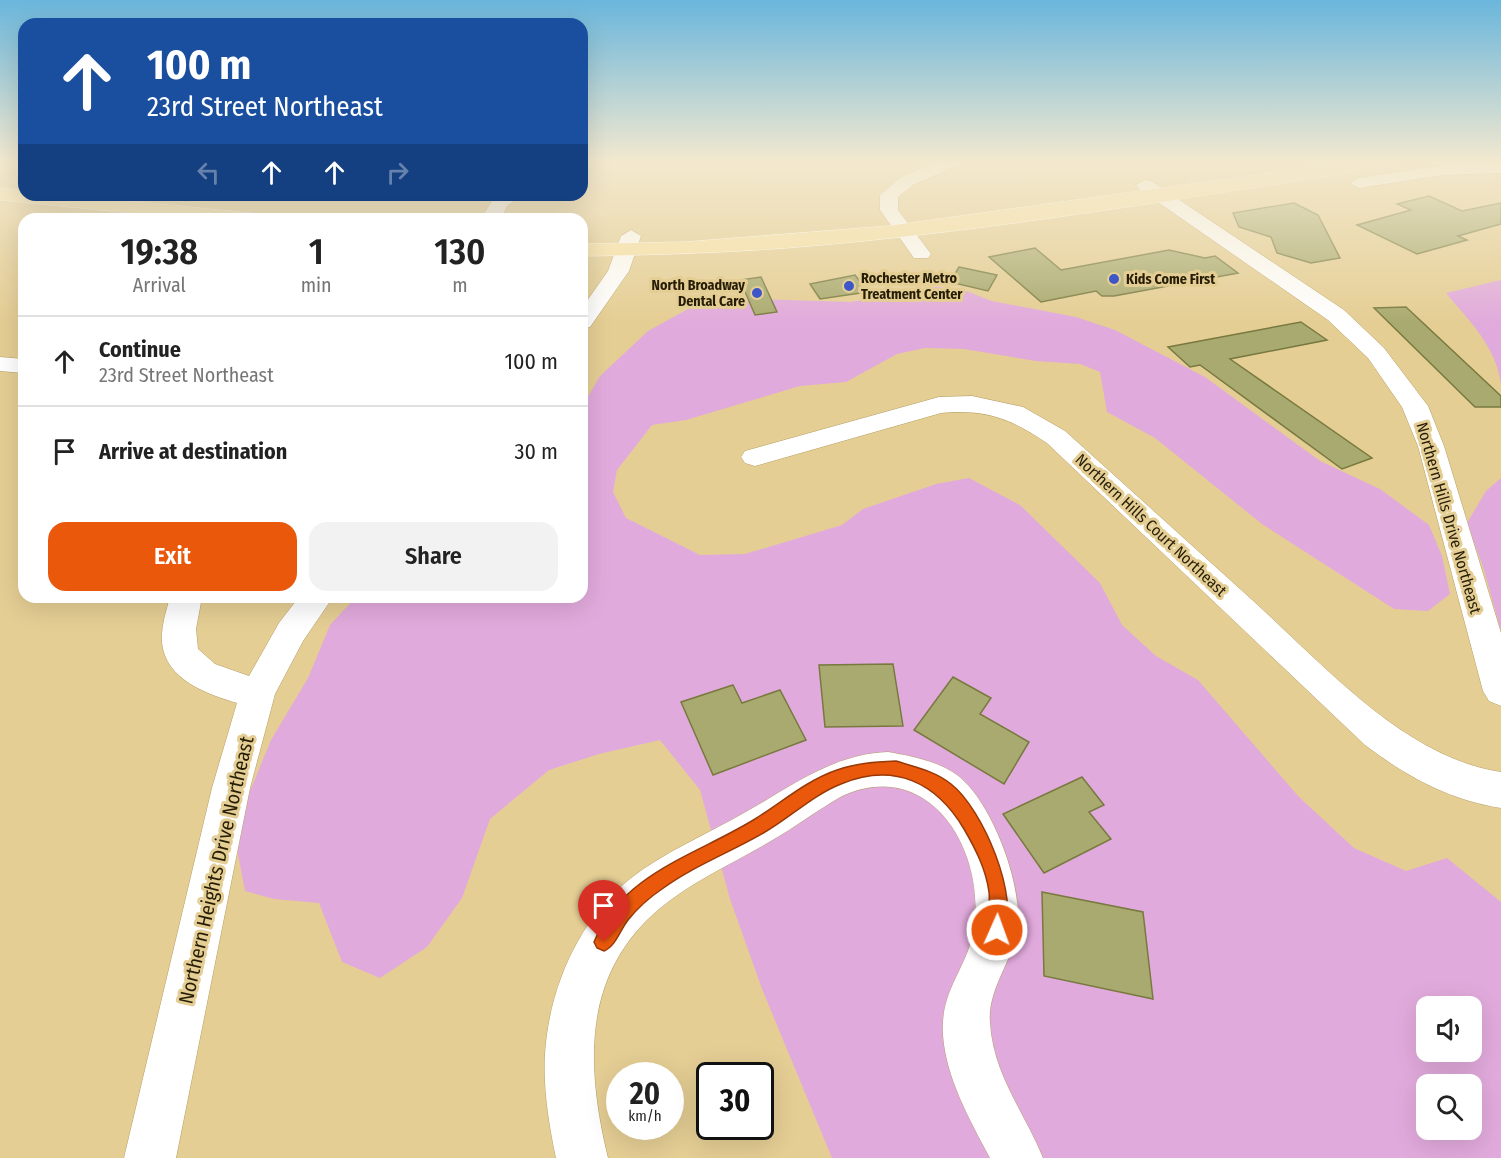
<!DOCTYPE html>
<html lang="en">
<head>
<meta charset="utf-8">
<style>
  :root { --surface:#fff; --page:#f2f2f2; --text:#222; --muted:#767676; --line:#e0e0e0; --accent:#ea580c }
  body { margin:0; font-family:"Fira Sans Condensed",sans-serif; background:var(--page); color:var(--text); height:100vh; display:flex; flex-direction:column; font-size:22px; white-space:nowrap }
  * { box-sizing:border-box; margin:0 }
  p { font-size:20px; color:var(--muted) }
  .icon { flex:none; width:33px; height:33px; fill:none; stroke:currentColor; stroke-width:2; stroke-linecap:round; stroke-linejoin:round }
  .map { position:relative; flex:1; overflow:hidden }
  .side { position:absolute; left:18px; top:213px; width:570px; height:390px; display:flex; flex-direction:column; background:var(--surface); border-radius:18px; box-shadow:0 6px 24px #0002 }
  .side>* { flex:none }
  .top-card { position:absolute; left:18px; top:18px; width:570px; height:183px; border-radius:18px; box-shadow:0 6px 24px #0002; background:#1a4fa0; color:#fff; overflow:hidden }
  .tools { position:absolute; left:1416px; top:996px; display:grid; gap:12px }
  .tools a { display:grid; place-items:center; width:66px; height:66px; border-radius:12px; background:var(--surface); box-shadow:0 6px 24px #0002; font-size:30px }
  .speed { position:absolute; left:606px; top:1062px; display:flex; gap:12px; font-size:30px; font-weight:700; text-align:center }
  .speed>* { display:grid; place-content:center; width:78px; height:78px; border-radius:50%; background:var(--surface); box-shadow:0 6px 24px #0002; line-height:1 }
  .speed small { font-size:15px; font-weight:400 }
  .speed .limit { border:3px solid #111; border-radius:9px; background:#fff; color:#111 }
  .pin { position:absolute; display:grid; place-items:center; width:51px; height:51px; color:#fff; margin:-62px -26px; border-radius:50% 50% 50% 0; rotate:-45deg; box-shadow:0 0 6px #0007 }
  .pin .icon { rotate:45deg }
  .me { position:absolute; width:66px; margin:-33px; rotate:2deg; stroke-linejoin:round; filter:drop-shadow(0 0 4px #0008) }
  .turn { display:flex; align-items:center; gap:21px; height:126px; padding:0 30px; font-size:27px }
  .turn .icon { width:78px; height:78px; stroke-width:2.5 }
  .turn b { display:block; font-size:42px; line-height:51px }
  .lanes { display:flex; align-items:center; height:57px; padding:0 30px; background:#0003; justify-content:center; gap:30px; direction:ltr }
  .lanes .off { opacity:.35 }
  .eta { display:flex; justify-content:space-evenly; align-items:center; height:102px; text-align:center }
  .eta b { font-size:36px; font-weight:600; line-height:42px }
  .cta { display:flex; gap:12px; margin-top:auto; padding:12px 30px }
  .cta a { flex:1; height:69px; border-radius:18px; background:var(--accent); color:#fff; font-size:24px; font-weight:600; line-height:69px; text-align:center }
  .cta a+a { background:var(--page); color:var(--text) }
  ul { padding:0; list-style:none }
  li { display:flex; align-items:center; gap:18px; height:90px; padding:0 30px; border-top:2px solid var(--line) }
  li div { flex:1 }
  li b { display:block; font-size:22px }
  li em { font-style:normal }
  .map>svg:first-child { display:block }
</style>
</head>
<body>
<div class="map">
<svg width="1501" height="1158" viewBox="0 0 1501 1158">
  <rect width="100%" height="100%" fill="#e5ce94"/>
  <path fill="#e1aadc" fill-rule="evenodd" d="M1501,280v104c-5,-38 -32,-63 -55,-91z
    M936,287l25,2 31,12 84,16 39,13 90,47 115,84 60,28 49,36 13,31 8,38 -22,17 -34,-2 -132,-85 -107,-86 -48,-26 -7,-40 -20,-8 -44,-3 -72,-12 -39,-1 -28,6 -51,28 -46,4 -114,34 -34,5 -35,45 -4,22 13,26 74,37 45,-1 97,-29 21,-16 73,-25 33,-6 51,27 80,78 22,42 34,31 42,24 101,117 55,51 52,23 41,-13 54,44v256h-669l-70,-169 -32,-90 -30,-109 -40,-50 -61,14 -50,16 -59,49 -28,79 -35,49 -47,31 -38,-16 -23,-59 -45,-4 -29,-8 -9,-47 12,-48 23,-56 37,-62 22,-53 26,-28h226v-190l18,-31 48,-45 49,-27 27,-6 127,4zM1426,1006h46v46h-46zM1426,1084h46v46h-46z
    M1501,478v153l-17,-61 -17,-47 19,-32z"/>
  <path fill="#a9aa6f" stroke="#78793f" stroke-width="1.5" d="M1429,196l33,15 39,-8v21l-43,12 9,4 -50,14 -60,-29 54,-15 -14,-6z
    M1294,203l24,12 22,43 -29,5 -34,-10 -6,-16 -32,-10 -6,-14z
    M1035,248l26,22 108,-20 36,8 10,-2 23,17 -124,23h-12l-6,-5 -55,11 -52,-45z
    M959,267l38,8 -9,16 -38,-9z
    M855,275l13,17 -48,7 -10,-15z
    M761,277l16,35 -22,3 -15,-35z
    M1406,307l95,89v11h-26l-101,-99z
    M1301,322l26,18 -97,19 142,99 -30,11 -142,-104 -10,2 -22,-20z
    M893,664l10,62 -78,1 -6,-62z
    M953,677l38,21 -11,16 49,28 -25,42 -90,-54z
    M733,685l9,18 38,-13 26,50 -93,35 -32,-73z
    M1082,777l22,28 -15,7 22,27 -67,34 -41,-59z
    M1042,892l101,20 10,87 -109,-23z"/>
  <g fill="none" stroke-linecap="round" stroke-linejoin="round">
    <defs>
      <path id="minor" d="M938,161h23l-3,4 -45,20 -15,12v13l33,44 -3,4h-14l-34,-48v-15l21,-18z
        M1501,163v10l-58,2 -84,13 -9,-5 9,-5 84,-13z
        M1145,180l6,1 193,129 40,38 44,58 16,40 57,187v73l-12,-5 -6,-10 -65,-245 -16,-39 -34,-49 -40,-38 -189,-131 -3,-4z
        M501,195h22l-16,11 -6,13h-20l12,-20z
        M631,230l10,6 -12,35 -39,56 -8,2v-21l26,-37 13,-35z
        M0,357l24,2v14l-24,-2z
        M972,396l51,11 42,24c62,56 124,112 186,168 71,64 153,159 250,173v36c-52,-8 -95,-32 -136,-63l-318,-302c-37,-25 -62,-34 -106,-30l-186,53 -10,-3 -4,-6 4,-6 194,-54z
        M170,597h32l-6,32 2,20 17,15 34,12 30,-53 20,-26h34l-30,44 -28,53 -25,94 -74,370h-52l88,-370 25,-85c-30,-9 -71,-23 -75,-60 -1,-16 4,-31 8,-46z
        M888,752c23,4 49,9 69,23 35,26 68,114 60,157 -6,31 -30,59 -27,91 3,51 34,89 53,135h-53c-20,-38 -44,-80 -47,-123 -3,-47 25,-66 31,-107 12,-77 -44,-172 -132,-132 -25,14 -48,32 -73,46 -37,22 -77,39 -110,67 -78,66 -73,158 -51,249h-52c-7,-34 -13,-69 -11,-104 4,-64 33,-134 85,-175 34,-27 76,-44 114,-66 47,-26 88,-59 144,-61z"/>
      <path id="major" d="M1357,161h47l-9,5c-202,30 -405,66 -609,82 -68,5 -136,7 -204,8v-12l103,-2 203,-16z
        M0,188l24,3v4h44l182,18 7,2 3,4h-69l-191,-19z"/>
    </defs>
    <use href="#minor" stroke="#b59f67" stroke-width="1"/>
    <use href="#major" stroke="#fff" stroke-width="1"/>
    <use href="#minor" fill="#fff" fill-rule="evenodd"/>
    <use href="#major" fill="#f8e1a3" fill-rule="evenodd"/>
  </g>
  <linearGradient id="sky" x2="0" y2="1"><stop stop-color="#6ab6dc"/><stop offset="0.5" stop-color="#f3e9cf"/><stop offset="1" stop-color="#f3e9cf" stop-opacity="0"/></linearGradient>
  <rect width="1501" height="323" fill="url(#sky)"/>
  <path fill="#ea580c" stroke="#983908" stroke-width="1.5" d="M896,761c19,6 39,10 55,23 32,25 69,113 53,152l-7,3 -7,-3c-6,-14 1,-30 -1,-44 -3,-23 -14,-44 -25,-63 -28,-47 -70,-67 -123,-45 -28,11 -50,33 -76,48 -34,20 -72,34 -103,57 -12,8 -25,20 -34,31 -8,10 -12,26 -24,31l-7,-3 -3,-6c28,-69 103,-87 161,-123 26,-16 52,-39 82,-49 20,-7 38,-8 59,-9z"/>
  <g fill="#3d57c9" stroke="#e5ce94" stroke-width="2">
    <circle cx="1114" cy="279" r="6"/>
    <circle cx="849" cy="286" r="6"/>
    <circle cx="757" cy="293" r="6"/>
  </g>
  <g text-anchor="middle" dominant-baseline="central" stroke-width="6" stroke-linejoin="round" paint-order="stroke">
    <g font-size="14" font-weight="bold" fill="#261d06" stroke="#e5ce94" text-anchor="start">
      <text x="861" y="278">Rochester Metro<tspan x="861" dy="16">Treatment Center</tspan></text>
      <text x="1126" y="279">Kids Come First</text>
      <text x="745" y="285" text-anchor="end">North Broadway<tspan x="745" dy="16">Dental Care</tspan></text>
    </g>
    <g font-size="16" fill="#261d06" stroke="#e5ce94">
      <text transform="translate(1449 518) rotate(74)">Northern Hills Drive Northeast</text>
      <text transform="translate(1151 525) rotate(43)">Northern Hills Court Northeast</text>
    </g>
    <g font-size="20" fill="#261d06" stroke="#e5ce94">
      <text transform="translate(216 870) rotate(-77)">Northern Heights Drive Northeast</text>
    </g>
  </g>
</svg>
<div class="tools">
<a><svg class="icon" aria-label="sound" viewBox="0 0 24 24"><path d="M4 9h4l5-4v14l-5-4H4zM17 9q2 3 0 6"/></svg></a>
<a><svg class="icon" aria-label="search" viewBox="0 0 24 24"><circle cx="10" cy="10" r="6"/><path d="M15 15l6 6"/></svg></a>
</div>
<div class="speed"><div>20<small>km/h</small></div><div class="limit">30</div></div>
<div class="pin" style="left:604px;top:942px;background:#d93025"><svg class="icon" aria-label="arrive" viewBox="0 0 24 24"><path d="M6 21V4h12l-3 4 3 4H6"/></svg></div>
<svg class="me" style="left:997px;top:930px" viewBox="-20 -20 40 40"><circle r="17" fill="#ea580c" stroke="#fff" stroke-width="3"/><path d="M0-11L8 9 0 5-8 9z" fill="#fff"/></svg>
<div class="top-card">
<div class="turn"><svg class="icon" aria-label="ahead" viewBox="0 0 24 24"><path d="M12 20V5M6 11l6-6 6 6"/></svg><div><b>100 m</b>23rd Street Northeast</div></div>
<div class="lanes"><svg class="icon off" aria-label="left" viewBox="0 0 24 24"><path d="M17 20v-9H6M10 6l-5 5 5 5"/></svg><svg class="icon" aria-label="ahead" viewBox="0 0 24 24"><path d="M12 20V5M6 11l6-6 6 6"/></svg><svg class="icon" aria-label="ahead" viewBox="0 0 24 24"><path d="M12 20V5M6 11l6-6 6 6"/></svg><svg class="icon off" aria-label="right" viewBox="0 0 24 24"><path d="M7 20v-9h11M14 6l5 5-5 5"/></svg></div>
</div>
<section class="side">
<div class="eta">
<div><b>19:38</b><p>Arrival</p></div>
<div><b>1</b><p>min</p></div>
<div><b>130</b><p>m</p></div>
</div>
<ul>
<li><svg class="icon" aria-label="ahead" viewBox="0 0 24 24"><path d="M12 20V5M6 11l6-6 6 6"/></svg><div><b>Continue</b><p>23rd Street Northeast</p></div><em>100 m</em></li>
<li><svg class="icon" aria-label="arrive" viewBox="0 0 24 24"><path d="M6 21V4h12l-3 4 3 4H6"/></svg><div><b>Arrive at destination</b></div><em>30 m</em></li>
</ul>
<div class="cta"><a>Exit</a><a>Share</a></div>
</section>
</div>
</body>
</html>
